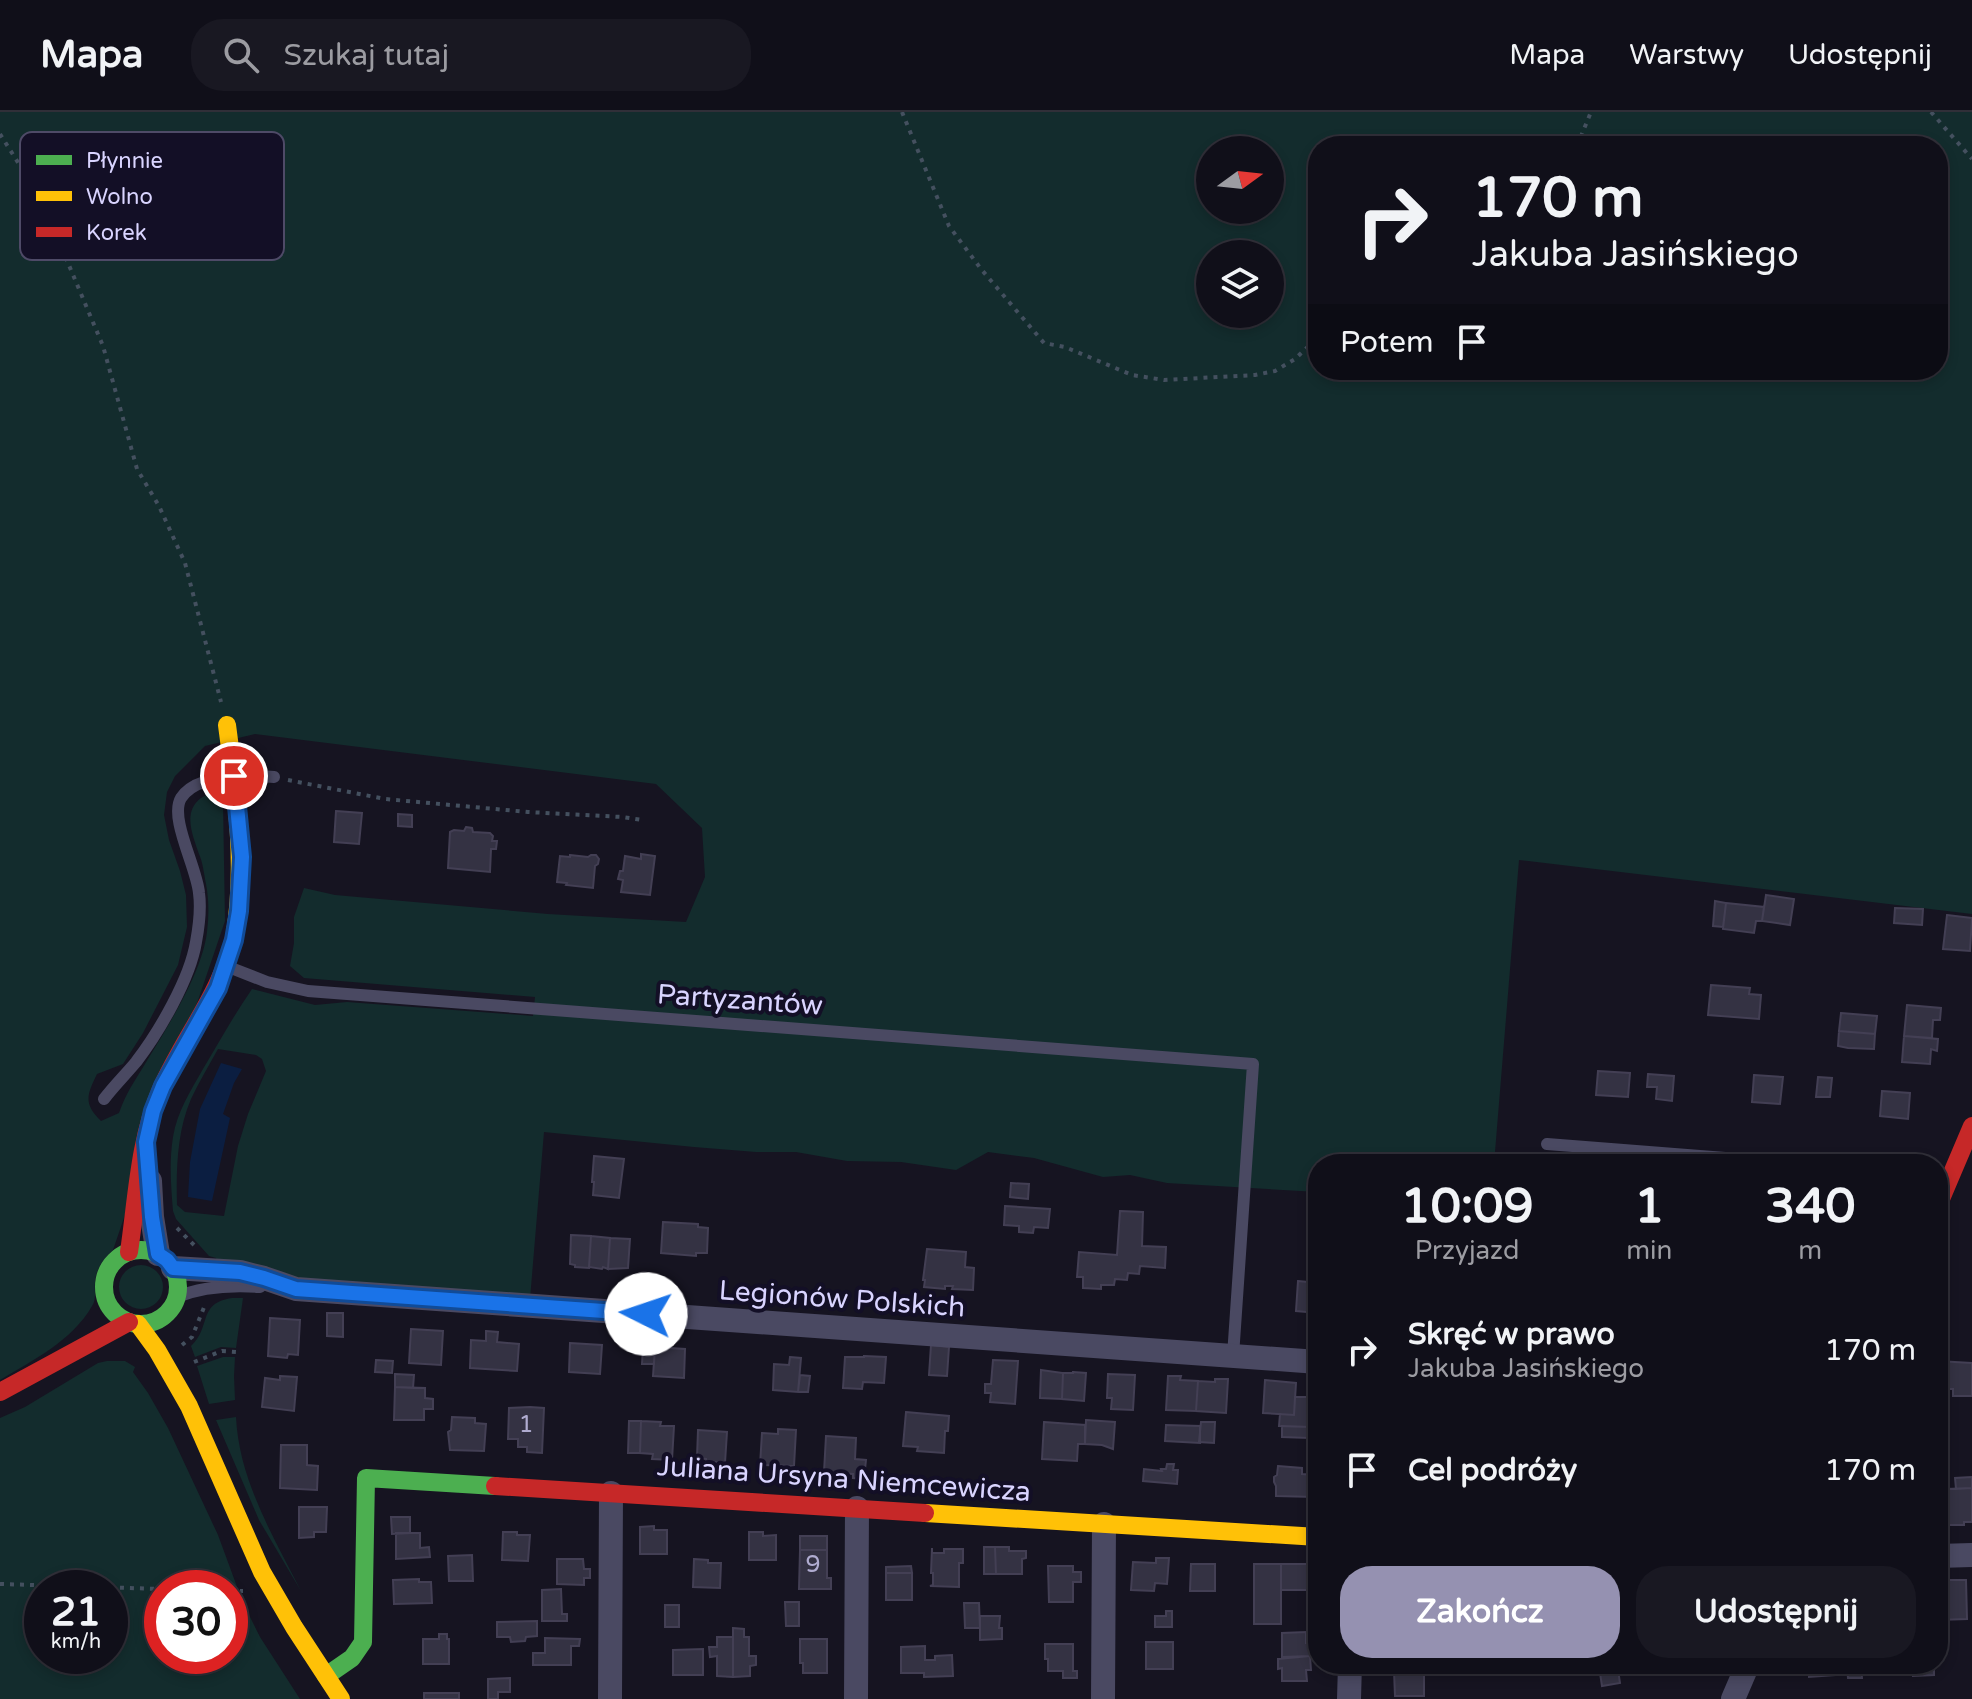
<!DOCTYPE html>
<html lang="pl">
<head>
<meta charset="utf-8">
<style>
  :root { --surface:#100f19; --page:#191822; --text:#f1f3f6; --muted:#9c9ca2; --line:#302f38; --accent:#9591b1 }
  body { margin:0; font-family:"Varela Round",sans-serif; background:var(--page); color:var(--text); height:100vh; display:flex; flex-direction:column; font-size:30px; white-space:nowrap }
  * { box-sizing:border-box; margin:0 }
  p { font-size:26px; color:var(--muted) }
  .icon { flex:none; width:44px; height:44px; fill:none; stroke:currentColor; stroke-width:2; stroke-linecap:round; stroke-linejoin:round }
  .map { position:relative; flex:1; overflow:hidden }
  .side { position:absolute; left:1308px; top:1042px; width:640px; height:520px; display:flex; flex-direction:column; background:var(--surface); border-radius:32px; box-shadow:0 4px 12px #0003,0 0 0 2px var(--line) }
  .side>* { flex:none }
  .hud { position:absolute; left:1308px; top:24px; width:640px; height:244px; border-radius:32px; box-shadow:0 4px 12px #0003,0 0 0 2px var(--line); background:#100f19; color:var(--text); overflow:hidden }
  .needle { width:52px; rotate:75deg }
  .fabs { position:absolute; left:1196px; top:24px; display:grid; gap:16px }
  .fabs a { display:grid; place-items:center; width:88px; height:88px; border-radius:50%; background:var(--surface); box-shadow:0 4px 12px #0003,0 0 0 2px var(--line); font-size:40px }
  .speed { position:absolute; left:24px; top:1458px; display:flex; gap:16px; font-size:40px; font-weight:700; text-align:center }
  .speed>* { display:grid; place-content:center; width:104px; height:104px; border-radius:50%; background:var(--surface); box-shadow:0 4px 12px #0003,0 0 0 2px var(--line); line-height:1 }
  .speed small { font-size:20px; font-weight:400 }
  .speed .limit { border:12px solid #d22; background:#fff; color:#111 }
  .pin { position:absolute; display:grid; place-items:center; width:68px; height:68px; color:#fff; margin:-34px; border:4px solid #fff; border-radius:50%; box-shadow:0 2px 8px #0007 }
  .me { position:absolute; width:88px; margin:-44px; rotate:274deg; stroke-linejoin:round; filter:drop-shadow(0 0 6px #0008) }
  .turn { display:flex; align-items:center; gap:28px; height:168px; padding:0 32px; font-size:36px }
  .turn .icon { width:104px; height:104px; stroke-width:2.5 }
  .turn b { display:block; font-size:56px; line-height:68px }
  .then { display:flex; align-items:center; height:76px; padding:0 32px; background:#0003; gap:16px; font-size:30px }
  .eta { display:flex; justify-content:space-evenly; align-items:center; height:136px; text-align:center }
  .eta b { font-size:48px; font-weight:700; line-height:56px }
  .button { display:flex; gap:16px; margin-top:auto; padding:16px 32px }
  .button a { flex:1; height:92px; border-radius:32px; background:var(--accent); color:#fff; font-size:32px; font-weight:700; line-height:92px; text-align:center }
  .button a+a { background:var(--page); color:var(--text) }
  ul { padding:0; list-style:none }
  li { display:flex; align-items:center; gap:24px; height:120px; padding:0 32px }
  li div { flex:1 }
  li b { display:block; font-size:30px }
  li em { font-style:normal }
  header { display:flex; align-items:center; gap:48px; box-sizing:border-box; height:112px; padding:0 40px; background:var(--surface); border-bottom:2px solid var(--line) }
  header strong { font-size:38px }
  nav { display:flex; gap:44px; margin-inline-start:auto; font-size:28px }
  .search { width:560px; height:72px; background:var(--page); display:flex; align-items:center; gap:20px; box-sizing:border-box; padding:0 28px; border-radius:32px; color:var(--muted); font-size:30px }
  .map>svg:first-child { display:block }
</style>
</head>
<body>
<header>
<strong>Mapa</strong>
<div class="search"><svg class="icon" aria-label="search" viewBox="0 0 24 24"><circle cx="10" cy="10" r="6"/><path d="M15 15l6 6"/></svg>Szukaj tutaj</div>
<nav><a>Mapa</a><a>Warstwy</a><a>Udostępnij</a></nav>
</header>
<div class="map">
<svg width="1972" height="1587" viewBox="0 0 1972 1587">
  <rect width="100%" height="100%" fill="#161421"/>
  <path fill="#132c2d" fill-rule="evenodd" d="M0,0h1972v802l-453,-54 -25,304h-176v28l-151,-9 -37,-8 -27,2 -69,-19 -46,-6 -32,18 -55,-8 -54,-1 -51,-9h-40l-62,-5 -150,-15 -14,167 -226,-16 -85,-19 -3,-6 -7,-2 -33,-37 -3,-8c-2,-24 -4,-50 0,-74 4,-25 18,-47 30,-68 16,-27 31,-54 49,-80l63,16 32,-3 186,14 2,-19 -231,-19 -14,-12 4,-23v-26l10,-29 31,7 213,19 138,8 19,-45 -3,-49 -46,-44 -401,-50 -50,12 -30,30 -8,16 -3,23 5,25 11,31 6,24 1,32 -9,38 -35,68 -20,31 -26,10c-10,21 -14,29 4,47l18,-8c7,-20 15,-31 26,-49 21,-35 57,-90 62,-132 2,-16 2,-32 -1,-48 -2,-10 -3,-21 -7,-30 -6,-18 -17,-42 2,-56 8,-6 14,-2 22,3l2,120 -112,329c-10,9 -17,19 -18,32 -1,9 2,16 -3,24 -20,35 -59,54 -92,74zM1318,34h620v224h-620zM1210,38h60v60h-60zM1210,142h60v60h-60zM218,937l38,6 6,4 4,12 -18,43 -10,32 -14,70 -39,-4 -8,-7c-1,-35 0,-74 14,-106 8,-17 18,-34 27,-50z
    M119 1175a22 22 0 1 1 44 0a22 22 0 1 1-44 0Z
    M232,1186h11l-7,50 -15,-1 -26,10 -4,-11c21,-19 6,-43 41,-48z
    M223,1245h12l-1,19 1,24 -26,4 -12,-38z
    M107,1249h18l10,6 -2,5 15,21 20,35 50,107 25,68 17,34 40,62h-300v-281l25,-11 73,-44zM42,1476h68v68h-68zM162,1476h68v68h-68z
    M236,1305c3,63 37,119 65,174l-42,-71 -43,-100z"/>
  <path fill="#0b1e41" d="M221,951l21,6 -8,14 -11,31 7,4 -18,83 -24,-4 2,-35 10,-53z"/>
  <path fill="#343243" stroke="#433f54" stroke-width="2" d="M336,699l26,2 -3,31 -25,-2z
    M398,702l14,1v12l-14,-1z
    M466,715l6,1 1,4 17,1 3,3 -1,5h5l-1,8h-5l-1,23 -42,-4 2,-36 4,-2 10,1z
    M641,742l14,2 -5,39 -29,-3 2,-12 -5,-1 2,-8h3l2,-15 16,3z
    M570,743l18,2 3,-2h5l3,4 -1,5 -3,2 -2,22 -27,-3 1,-2 -10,-1 3,-26 10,1z
    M1766,783l28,4 -4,26 -28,-4z
    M1715,789l11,2 -3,24 -10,-1z
    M1726,791l38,4 -2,14h-6l-2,12 -31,-4z
    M1895,796l28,1 -1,16 -28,-2z
    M1947,803l25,3 -2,33 -27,-2z
    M1711,873l39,3 -1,6 12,1 -2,24 -51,-4z
    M1907,893l34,3 -1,12h-7l-1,18 -28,-2z
    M1841,901l36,3 -2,18 -36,-3z
    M1839,919l36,3 -1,15 -26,-1 -10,-2z
    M1904,924l34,3 -1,12 -6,-2 -1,15 -28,-2z
    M1598,959l32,2 -2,24 -32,-2z
    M1648,962l26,2 -2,25 -16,-2 1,-12h-10z
    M1754,963l29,2 -3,27 -28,-2z
    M1818,965l14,1 -2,19h-14z
    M1882,979l28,2 -2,26 -28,-3z
    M1545,1041l63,6 -1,5h-63z
    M594,1044l30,3 -5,39 -26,-3 1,-13h-2z
    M1011,1071l18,1 -1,15 -18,-2z
    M1005,1094l45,3 -2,19 -14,-1 -1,6 -14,-1v-6l-15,-1z
    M1120,1099l23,1 -1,34 24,1 -1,21 -25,-2 -1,8 -11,-1 -1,7 -12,-1 -1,6h-13v4l-18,-1v-11h-6l2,-25 38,3z
    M663,1110l35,2v3l10,1 -1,25h-11v3l-35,-3z
    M571,1123l20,1 -2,32 -14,-1v-2l-5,-1z
    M591,1124l19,2 -2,31 -5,-2 -1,2 -13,-2z
    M610,1126l20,1 -2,29 -20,1z
    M927,1137l39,3 -1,15 9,1 -1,22 -21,-1 1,-3h-8v3l-21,-2 1,-7h-2z
    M1298,1169l20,2v30l-22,-2z
    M327,1201h16v24l-16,-1z
    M270,1206l30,2 -2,35 -10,-1 -1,4 -19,-2z
    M411,1217l32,2 -2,34 -32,-2z
    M486,1219l12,1 -1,10 22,2 -2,27 -47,-3 1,-28 15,1z
    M570,1231l32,2 -2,29 -31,-2z
    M931,1233l18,2 -2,29 -18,-1z
    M643,1235h12l-1,17h-12z
    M655,1235l30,2 -1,29 -31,-2z
    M864,1244l22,1 -2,26 -21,-1 -1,7 -19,-1 2,-31h19z
    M790,1245l11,1 -3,34 -25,-2 1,-26 15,1z
    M376,1248l17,1 -1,12 -17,-1z
    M993,1248l25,1 -3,43 -25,-2 1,-9h-6v-9h6z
    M1938,1249l34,2v33h-19v-7h-15z
    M1041,1258l22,3 -1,26 -22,-1z
    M1073,1260l13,1 -2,28 -22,-2 1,-26h10z
    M395,1262l19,1 -1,13 -18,-1z
    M1108,1262l27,1 -2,35 -22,-1 1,-11h-5z
    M800,1263l10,1 -2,16h-10z
    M280,1264l17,1 -3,34 -32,-4 3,-29 15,2z
    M1168,1264h13l-1,4 18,1 -2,30 -30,-1z
    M1215,1267h13l-2,34 -30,-2 2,-30 17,1z
    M1265,1268l31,3 -2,32 -31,-2z
    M395,1275l30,1v10l8,1v10h-9v11h-30z
    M1295,1285h16l-1,30 -31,-1 1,-12 14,1z
    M530,1295l14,1 -2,45 -15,-1v-5h-9v-8h-10l1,-31z
    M906,1300l43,4 -1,15h-3l-1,22 -27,-2 1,-4 -15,-1z
    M452,1305l23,1v5l11,1 -2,27 -34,-1 -2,-18 3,-2z
    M1086,1308l29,2 -2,27 -11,-4 -17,-1z
    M629,1309h12l-1,32h-12z
    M641,1309l20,1 -1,4h14l-2,34 -20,-1 1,-5 -13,-1z
    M1044,1310l41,3v19h-7l-1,17 -35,-2z
    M1201,1310h14l-1,21 -15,-1z
    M1166,1313l34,1v17l-35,-2z
    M1282,1314l28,1 -1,11 -27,-1z
    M778,1317l18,1 -2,36 -34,-1 2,-32 16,1z
    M698,1318l29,2 -2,31 -9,-1v4h-10v-7l-9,-1z
    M826,1324l30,2 -1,21 11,1 -2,19 -11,-1v-4l-29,-2z
    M281,1333h26v20l11,1 -1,24 -37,-2z
    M1167,1352h7l-1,6h5l-1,14 -34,-3 1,-12 18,2 -1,-2h5z
    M1278,1354l24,2v6l15,1 -2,22 -39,-1v-10l-2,-4v-5l3,-2z
    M1972,1365v11l-16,1 -1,-11z
    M1972,1376v34h-8v3h-16l-1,-36z
    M299,1395h28l-1,25h-12v5l-15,1z
    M391,1405h19v16l-18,1z
    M654,1414v4h13v24h-27v-27z
    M503,1420h14v3h13l-2,26 -26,-1z
    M749,1420h14v4l13,-1v25h-27z
    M396,1421h24v15l9,-1 1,10 -34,2z
    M800,1424h27v14h-27z
    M984,1435h11l1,27h-12z
    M995,1435h14v4h17v7l-4,1v15h-26z
    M932,1436v5h12v-4h19v14h-4v24l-29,-1 3,-1v-12h-2z
    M800,1438h27v28h4v11h-32z
    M472,1443l1,26h-24l-1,-25z
    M1156,1446h13l-2,26 -12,-1 -1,8 -23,-1 2,-28 23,1z
    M557,1447h26l1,10h6v9h-6v7l-27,-1z
    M694,1447l14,1v3h13l-1,25 -27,-1z
    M1191,1452h24v27h-25z
    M1254,1452h27v60h-27z
    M1281,1452h27l-1,26h-26z
    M911,1454l1,7h-26v-6z
    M1048,1454h25v6h8v10h-8v20h-24z
    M886,1461h26v27h-26z
    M419,1467v3h12l1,21 -38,1 -1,-24z
    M1948,1468h18l1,39 -29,1v-34h10z
    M561,1477l1,25h5v7h-25v-31z
    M785,1490h14v24h-13z
    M964,1491h15l1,25h-15z
    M665,1493h14v22h-14z
    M1166,1499h6v16h-17v-11h11z
    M980,1504h20l-1,12h3v11l-22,1z
    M537,1509v15l-11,1 -1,4 -14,1 -1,-5h-13v-15z
    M733,1516l11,1v8h5v19h7v9l-6,1v10l-17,1z
    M1306,1520v11h4v13l-28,1v-24z
    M439,1522h8v5h2v25h-26v-25h16z
    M717,1525h16v40l-16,-1v-20l-7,1 -1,-10h8z
    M545,1526l35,1 -1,7h-8v19h-38v-12h12z
    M800,1527h27v34h-24v-10h-3z
    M1146,1530h27v27h-27z
    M1045,1532h28v27h4v7h-14v-7h-15v-12h-3z
    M925,1534v14h10v-4l17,-1 1,21 -29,1v-4h-23v-26z
    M703,1537v26h-30v-25z
    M1310,1544l1,14h-5l1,11h-25v-13l-4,1v-10z
    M1809,1552h26v11l-26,2z
    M1913,1552h21v11l-21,1z
    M1861,1553l1,13h-14l-1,-12z
    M1618,1558l2,13 -18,3 -2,-13z
    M1394,1559h30v25h-29z
    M510,1566v14h-12v7h-10v-20z
    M424,1581h35v6h-35z"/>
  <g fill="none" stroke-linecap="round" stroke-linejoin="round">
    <path stroke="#44505f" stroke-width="4" stroke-dasharray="4 6" stroke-linecap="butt" d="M902,0l47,114 32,43 63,74 21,4 67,28 32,5 91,-5 20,-4 20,-12 23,-22
      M1931,0l41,47
      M0,22l41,65 62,147 34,123 22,37 26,57 36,139
      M1577,34l14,-34
      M288,668l97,19 143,13 94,5 20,3
      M177,1116l19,19
      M182,1233l10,-8 13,-32
      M194,1250l28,-11 15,1
      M0,1472l162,5
      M230,1479h13"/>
    <path stroke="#4a4962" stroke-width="12" d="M226,854l41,16 41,9 945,73 -20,292
      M104,987c10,-13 22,-25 32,-37 23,-30 54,-83 60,-120 3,-16 5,-34 3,-49 -2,-25 -30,-75 -18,-95 16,-25 67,-23 93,-21
      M1547,1032l255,20
      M177,1185c27,-11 55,-12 83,-10"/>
    <path stroke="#4a4962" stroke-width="24" d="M150,1069l2,36 6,37
      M173,1156l67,4 24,6 32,11 1022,73
      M1938,1444l34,-1
      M610,1587l1,-206
      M856,1587l1,-191
      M1103,1587l1,-175
      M1349,1587l1,-35
      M1733,1587l15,-35"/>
    <path stroke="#4caf50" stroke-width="18" d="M104 1175a37 37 0 1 1 74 0a37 37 0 1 1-74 0Z
      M326,1564l26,-18 11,-16 3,-164 129,8"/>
    <path stroke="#ffc107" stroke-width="18" d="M227,613c9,69 19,138 8,208
      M138,1212l19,26 32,56 73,166 32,55 47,72
      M925,1401l393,24"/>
    <path stroke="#c62828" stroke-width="18" d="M1938,1094l34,-80
      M129,1140c8,-55 10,-112 32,-163 24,-54 62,-98 74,-156
      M0,1280l129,-70
      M495,1374l430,27"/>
  </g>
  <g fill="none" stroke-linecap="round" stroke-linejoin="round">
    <defs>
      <path id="route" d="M234,664l8,81 -3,54 -5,29 -16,48 -55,98 -10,25 -7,31 6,75 6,37 9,6 6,8 67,4 24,6 32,11 350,25"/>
    </defs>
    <use href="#route" stroke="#114b97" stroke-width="20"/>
    <use href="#route" stroke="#1a73e8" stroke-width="14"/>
  </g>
  <g text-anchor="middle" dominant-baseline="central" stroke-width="8" stroke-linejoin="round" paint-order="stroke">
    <g font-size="24" fill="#b0acd0">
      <text x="526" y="1312">1</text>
      <text x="813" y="1452">9</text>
    </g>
    <g font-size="28" fill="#d9d4ff" stroke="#130f26">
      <text transform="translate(740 888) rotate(4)">Partyzantów</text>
      <text transform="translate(842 1187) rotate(4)">Legionów Polskich</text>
      <text transform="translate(844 1367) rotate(4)">Juliana Ursyna Niemcewicza</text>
    </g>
  </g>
  <rect x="20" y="20" width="264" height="128" rx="12" fill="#130f26" stroke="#4e4a67" stroke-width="2"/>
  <rect x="36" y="43" width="36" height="10" fill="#4caf50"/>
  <rect x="36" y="79" width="36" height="10" fill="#ffc107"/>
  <rect x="36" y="115" width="36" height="10" fill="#c62828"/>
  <g font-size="22" fill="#d9d4ff">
    <text x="86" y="56">Płynnie</text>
    <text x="86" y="92">Wolno</text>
    <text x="86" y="128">Korek</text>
  </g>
</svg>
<div class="fabs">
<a><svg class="needle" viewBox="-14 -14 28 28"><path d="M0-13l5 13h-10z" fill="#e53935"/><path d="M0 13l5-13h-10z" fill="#9c9ca2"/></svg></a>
<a><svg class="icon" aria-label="layers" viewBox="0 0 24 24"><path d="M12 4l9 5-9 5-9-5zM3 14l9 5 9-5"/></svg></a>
</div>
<div class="speed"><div>21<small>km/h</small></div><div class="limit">30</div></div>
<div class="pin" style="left:234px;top:664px;background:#d93025"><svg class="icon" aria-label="arrive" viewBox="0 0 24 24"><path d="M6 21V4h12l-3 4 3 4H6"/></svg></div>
<svg class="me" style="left:646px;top:1202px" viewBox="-20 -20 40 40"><circle r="19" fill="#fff"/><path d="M0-13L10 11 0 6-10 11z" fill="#1a73e8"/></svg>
<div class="hud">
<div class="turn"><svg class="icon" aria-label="right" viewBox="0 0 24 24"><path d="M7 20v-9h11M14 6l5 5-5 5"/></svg><div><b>170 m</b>Jakuba Jasińskiego</div></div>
<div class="then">Potem<svg class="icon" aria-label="arrive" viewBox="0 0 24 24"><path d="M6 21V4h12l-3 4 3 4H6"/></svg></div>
</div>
<section class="side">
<div class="eta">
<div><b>10:09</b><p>Przyjazd</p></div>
<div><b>1</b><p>min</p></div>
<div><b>340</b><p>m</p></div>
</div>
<ul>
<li><svg class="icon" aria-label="right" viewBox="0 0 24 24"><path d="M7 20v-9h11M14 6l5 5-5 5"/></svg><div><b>Skręć w prawo</b><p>Jakuba Jasińskiego</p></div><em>170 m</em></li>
<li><svg class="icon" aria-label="arrive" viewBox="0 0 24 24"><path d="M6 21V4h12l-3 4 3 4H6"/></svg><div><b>Cel podróży</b></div><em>170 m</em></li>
</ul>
<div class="button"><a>Zakończ</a><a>Udostępnij</a></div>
</section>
</div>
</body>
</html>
